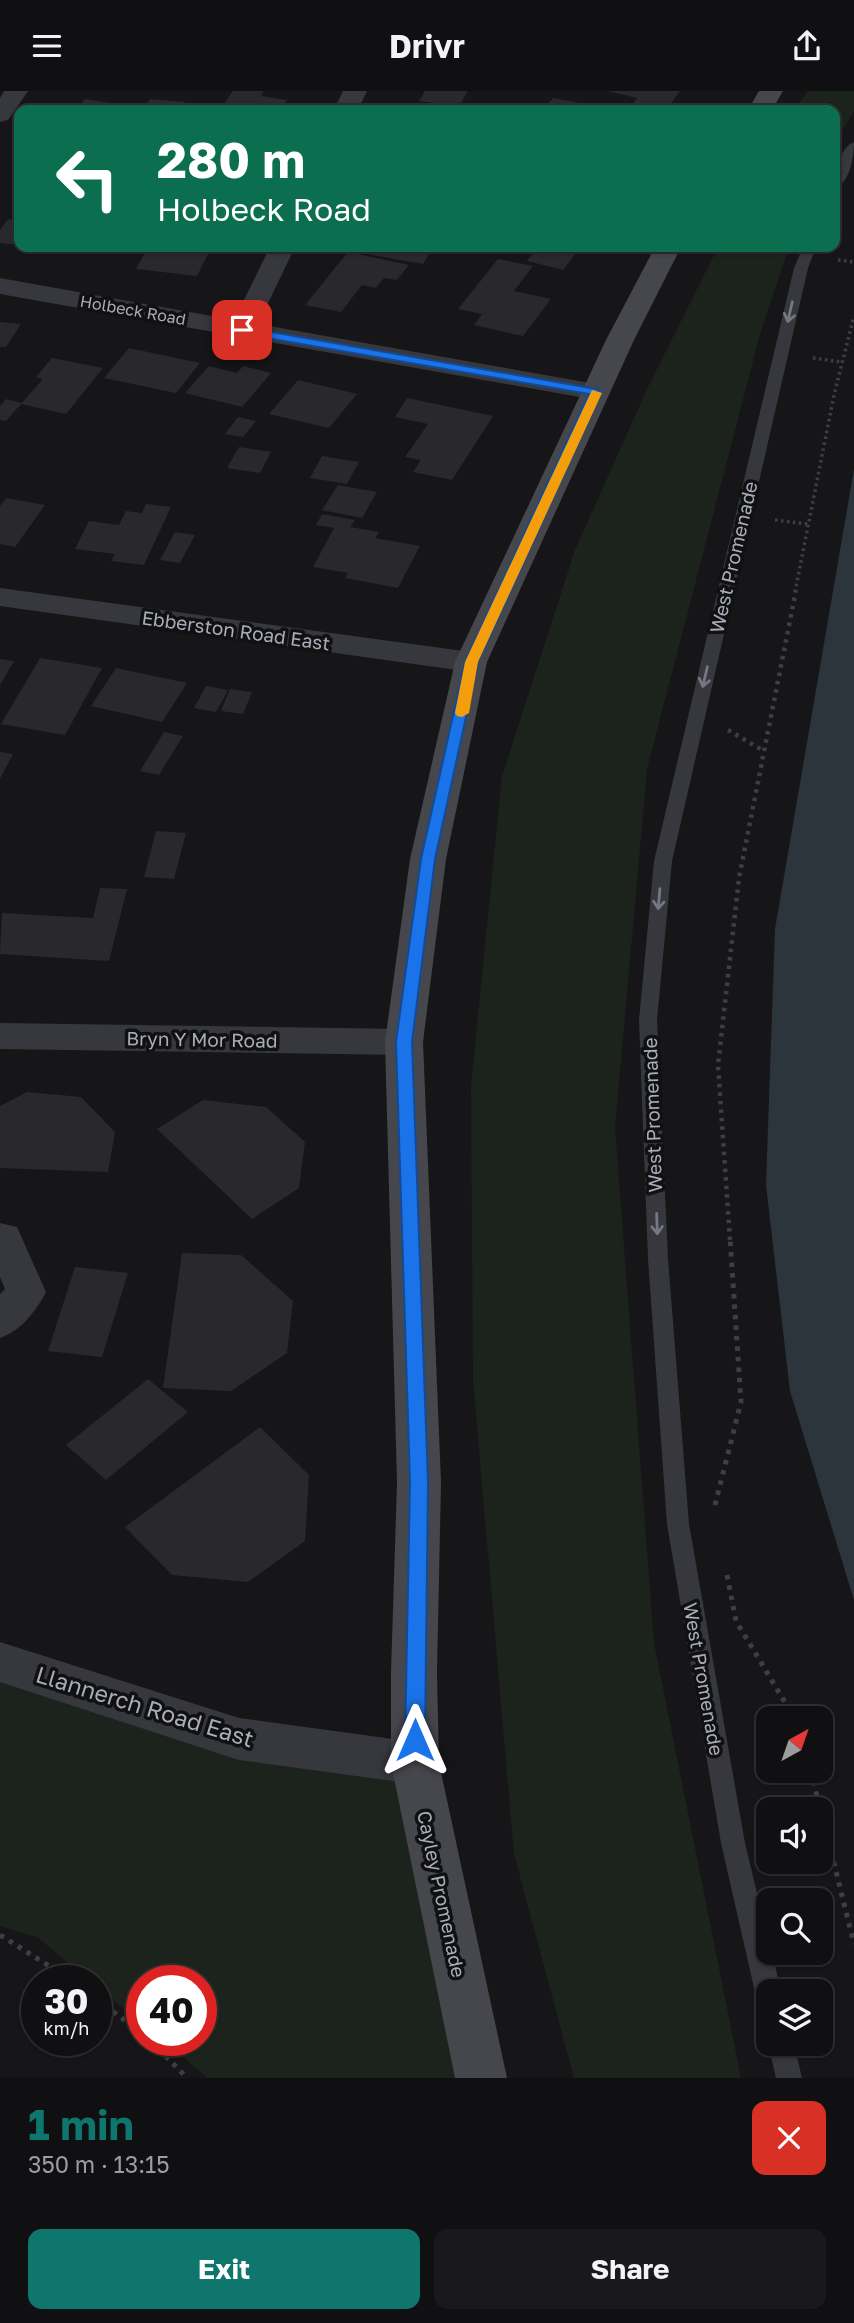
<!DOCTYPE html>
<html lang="en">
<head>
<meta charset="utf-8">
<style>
  :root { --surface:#101012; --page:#19191b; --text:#f1f3f6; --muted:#9c9d9f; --line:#303032; --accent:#0f766e }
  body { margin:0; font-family:"Golos Text",sans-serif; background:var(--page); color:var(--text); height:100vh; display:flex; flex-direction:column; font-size:26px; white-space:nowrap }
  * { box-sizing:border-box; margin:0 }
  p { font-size:23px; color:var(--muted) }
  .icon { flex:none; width:38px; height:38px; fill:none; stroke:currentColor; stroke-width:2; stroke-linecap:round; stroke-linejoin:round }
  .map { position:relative; height:1987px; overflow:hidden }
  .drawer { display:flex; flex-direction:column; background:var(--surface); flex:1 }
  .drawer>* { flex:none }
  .banner { position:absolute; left:14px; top:14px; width:826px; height:147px; border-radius:14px; box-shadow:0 2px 5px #0004,0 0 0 2px var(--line); background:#0b6e4f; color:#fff; overflow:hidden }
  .needle { width:46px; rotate:40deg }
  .fabs { position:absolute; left:756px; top:1615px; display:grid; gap:14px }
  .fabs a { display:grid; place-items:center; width:77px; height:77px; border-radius:14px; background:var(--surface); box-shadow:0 2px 5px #0004,0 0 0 2px var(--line); font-size:35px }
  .speed { position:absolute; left:21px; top:1874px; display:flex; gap:14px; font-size:35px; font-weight:700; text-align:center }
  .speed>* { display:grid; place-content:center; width:91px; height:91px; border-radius:50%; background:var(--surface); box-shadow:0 2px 5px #0004,0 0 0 2px var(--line); line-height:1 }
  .speed small { font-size:18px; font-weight:400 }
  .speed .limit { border:10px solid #d22; background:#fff; color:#111 }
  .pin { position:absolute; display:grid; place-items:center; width:60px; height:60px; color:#fff; margin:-30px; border-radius:14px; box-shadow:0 4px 10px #0006 }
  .me { position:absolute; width:77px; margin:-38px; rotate:0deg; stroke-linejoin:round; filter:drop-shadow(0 0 5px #0008) }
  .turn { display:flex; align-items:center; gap:24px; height:147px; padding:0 28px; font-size:32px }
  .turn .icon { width:91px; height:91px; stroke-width:2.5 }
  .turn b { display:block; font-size:49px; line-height:60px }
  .round { display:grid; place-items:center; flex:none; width:74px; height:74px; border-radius:14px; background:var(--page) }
  .summary { display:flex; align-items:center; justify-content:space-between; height:119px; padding:0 28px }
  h1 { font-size:42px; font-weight:700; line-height:52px; color:var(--accent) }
  .cta { display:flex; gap:14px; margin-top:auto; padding:14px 28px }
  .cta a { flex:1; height:80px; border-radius:14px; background:var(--accent); color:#fff; font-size:28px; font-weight:700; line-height:80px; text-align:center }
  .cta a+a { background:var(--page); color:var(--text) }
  header { display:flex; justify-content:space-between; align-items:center; height:91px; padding:0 28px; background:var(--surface); font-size:32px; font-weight:700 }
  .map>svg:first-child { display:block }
</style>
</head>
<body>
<header><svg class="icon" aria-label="menu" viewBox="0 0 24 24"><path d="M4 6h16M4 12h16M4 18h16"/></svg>Drivr<svg class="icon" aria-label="share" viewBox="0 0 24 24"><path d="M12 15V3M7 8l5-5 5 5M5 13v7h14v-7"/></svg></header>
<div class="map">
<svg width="854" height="1987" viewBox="0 0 854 1987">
  <rect width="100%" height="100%" fill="#161618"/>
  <path fill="#1c231d" d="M808,0h46v20l-19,32v-33h-41z
    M718,156h71l-29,87 -113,435 -32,359 39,515 87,435h-167l-60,-224 -41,-474 -2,-294 31,-310 73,-226 73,-163z
    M0,1571l415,101 66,315h-273l-45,-37h38v-60h-59v42l-46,-37v-5h-6l-53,-44 -37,-11z"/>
  <path fill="#2c353c" d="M854,378v1131l-64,-209 -24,-206 9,-256z"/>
  <path fill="#29292c" d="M233,0h31l-3,5 26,4 -7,10h-60z
    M425,0h43l-9,15 -40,-5z
    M607,0h73l-14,19h-38l9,-12z
    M553,7l32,6 -5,6h-37z
    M85,8l52,8 -2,3h-59z
    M150,8l35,3 -3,6 -35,-3z
    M472,14l31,4v1h-33z
    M8,128l11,2v24l-19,-2v-13z
    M105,156h29l-4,6 -27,-4z
    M148,156h27l35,3 -13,26 -61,-7z
    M365,156h47l20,3 -9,14 -62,-11z
    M538,156h43l-18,23 -36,-9z
    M348,161l61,13 -12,15 -13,-2 -8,10 -14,-3 -21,27 -36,-7z
    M498,168l35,7 -19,25 37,8 -28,37 -49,-11 8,-11 -24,-5z
    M0,231l21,2 -15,23h-6z
    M129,257l71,15 -24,30 -72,-15z
    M52,267l51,10 -37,46 -45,-10 22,-25 -7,-2z
    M209,275l28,7 6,-7 28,7 -29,34 -57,-14z
    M298,289l59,14 -28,34 -60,-14z
    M407,307l86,18 -41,64 -39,-8 8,-12 -16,-3 23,-33 -33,-7z
    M6,308l16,4 -16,18 -6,-1v-14z
    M238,326l18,4 -13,16 -18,-3z
    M239,356l32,5 -11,21 -33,-5z
    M322,365l37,6 -12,22 -37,-6z
    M338,394l39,7 -15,26 -40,-8z
    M6,407l39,7 -30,42 -15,-3v-38z
    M146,413l25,3 -27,58 -33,-4 4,-7 -40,-5 14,-28 30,4 7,-14 16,2z
    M322,423l33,6 -5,7 29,5 -4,6 45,8 -22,42 -53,-10 3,-5 -35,-6 21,-39 -18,-3z
    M175,441l20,3 -15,28 -20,-3z
    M40,567l62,10 -37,67 -64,-11z
    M0,568l14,2 -14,24z
    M116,577l71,15 -25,39 -71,-16z
    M206,595l22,4 -12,22 -22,-4z
    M230,598l22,3 -9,22 -22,-3z
    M164,641l19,4 -24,39 -19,-4z
    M0,661l13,2 -13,25z
    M156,740l30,2 -12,46 -30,-2z
    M100,797l27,1 -18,72 -109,-7 2,-41 91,5z
    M27,1001l54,5 34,35 -7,40 -108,-4v-62z
    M203,1009l63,7 39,35 -6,46 -47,31 -95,-90z
    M182,1162l59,2 52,46 -6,52 -56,38 -68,-3z
    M75,1176l53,6 -26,84 -54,-6z
    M148,1288l40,33 -82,68 -40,-35z
    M260,1336l49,48 -4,66 -57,41 -76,-7 -47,-48z"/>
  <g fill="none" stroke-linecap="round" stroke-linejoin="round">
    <path stroke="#3d3f44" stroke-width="3.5" stroke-dasharray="2.5 3.5" stroke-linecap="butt" d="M838,169l16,2
      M813,267l29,4
      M775,429l33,4
      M795,501l39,-197 20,-79"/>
    <path stroke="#3d3f44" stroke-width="4.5" stroke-dasharray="3.5 5" stroke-linecap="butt" d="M728,639l36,21
      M730,1149l-12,-175 21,-187 57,-288"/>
    <path stroke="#3d3f44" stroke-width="5" stroke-dasharray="4.5 6" stroke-linecap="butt" d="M715,1414l26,-103 -11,-164
      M727,1484l9,46 59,98
      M811,1680l9,38
      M821,1720l33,133
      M0,1844l73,46
      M96,1908l46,34
      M151,1950l36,37"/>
    <path fill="#37383d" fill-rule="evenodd" d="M854,51c0,14 -4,41 -19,46 0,-15 4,-40 19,-46z
      M803,156h13l-8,21 -136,593 -15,159 11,239 21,265 56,319 23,96v14h4l9,38h-13v14l-9,-4 -4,-9 -34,-149 -54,-319 -19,-265 -9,-239 15,-159 140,-593z
      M768,1952l26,1 8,34h-26z"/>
    <path fill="#37383d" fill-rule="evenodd" d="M4,0h24l-20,29 -8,2v-24z
      M343,0h24l-9,19h-24z
      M270,156h25l-37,77 338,60 10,2 4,6 -4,6 -10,2 -596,-106v-16l234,42z
      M0,497l471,64 11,3 4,7 -4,7 -11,3 -471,-66z
      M0,932l404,6 13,4 5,9 -5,9 -13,4 -404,-6z
      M0,1132l17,4 29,65c-10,19 -25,39 -46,46v-44l5,-5 -5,-12z
      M0,1551l239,76 176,24 16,6 7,15 -7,15 -16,6 -176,-24 -239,-78z"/>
    <path fill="#45474d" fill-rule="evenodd" d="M759,0h24l-11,19h-24z
      M655,156h26l-47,93 -147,322 -41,197 -23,183 18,440 -4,191 2,90 68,315h-52l-64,-315v-90l6,-191 -12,-440 25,-183 45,-197 151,-322z"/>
  </g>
  <defs><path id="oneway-shaft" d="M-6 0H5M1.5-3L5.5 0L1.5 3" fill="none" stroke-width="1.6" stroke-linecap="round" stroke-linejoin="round" transform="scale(1.75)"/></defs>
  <g stroke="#757881">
    <use href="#oneway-shaft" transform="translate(790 221) rotate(103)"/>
    <use href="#oneway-shaft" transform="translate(705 586) rotate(103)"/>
    <use href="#oneway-shaft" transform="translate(659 808) rotate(95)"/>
    <use href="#oneway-shaft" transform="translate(657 1133) rotate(88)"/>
  </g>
  <path fill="#1a73e8" stroke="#114b97" stroke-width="2" d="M242,236l354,62 6,3 -124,270 -43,197 -23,183 16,440 -3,258 -3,7 -7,3 -7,-3 -3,-7 5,-258 -14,-440 25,-183 44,-197 124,-268 -351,-61v-5z"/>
  <path fill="#f59e0b" d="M592,299l10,3 -124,269 -9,51 -7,4 -5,-1 -2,-3 10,-51z"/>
  <g text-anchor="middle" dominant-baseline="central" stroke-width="7" stroke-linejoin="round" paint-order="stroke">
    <g font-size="16" fill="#a8adb8" stroke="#111113">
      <text transform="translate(133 219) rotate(10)">Holbeck Road</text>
    </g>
    <g font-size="19" fill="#a8adb8" stroke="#111113">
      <text transform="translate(733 466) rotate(-77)">West Promenade</text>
      <text transform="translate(236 539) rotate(8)">Ebberston Road East</text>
      <text transform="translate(202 948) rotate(1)">Bryn Y Mor Road</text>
      <text transform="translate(652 1024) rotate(-92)">West Promenade</text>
      <text transform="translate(704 1588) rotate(80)">West Promenade</text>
      <text transform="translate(442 1803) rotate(78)">Cayley Promenade</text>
    </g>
    <g font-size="23" fill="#a8adb8" stroke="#111113">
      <text transform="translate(145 1615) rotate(17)">Llannerch Road East</text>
    </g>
  </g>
</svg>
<div class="fabs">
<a><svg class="needle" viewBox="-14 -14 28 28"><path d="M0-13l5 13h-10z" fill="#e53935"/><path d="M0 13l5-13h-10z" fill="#9c9d9f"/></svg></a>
<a><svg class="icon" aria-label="sound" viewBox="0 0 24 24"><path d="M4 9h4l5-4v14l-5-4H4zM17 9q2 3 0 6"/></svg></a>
<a><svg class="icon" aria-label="search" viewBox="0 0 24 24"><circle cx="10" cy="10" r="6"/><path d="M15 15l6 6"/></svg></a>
<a><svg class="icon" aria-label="layers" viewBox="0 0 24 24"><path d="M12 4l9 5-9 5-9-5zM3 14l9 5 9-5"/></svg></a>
</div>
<div class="speed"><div>30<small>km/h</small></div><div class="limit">40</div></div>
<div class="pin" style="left:242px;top:239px;background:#d93025"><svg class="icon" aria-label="arrive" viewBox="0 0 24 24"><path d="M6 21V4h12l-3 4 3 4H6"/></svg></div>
<svg class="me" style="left:415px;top:1649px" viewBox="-20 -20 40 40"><path d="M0-17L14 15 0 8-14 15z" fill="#1a73e8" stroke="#fff" stroke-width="4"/></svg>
<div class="banner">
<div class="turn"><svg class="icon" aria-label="left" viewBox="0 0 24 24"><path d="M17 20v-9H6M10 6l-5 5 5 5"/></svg><div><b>280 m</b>Holbeck Road</div></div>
</div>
</div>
<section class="drawer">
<div class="summary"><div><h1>1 min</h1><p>350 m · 13:15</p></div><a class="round" style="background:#d93025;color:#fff"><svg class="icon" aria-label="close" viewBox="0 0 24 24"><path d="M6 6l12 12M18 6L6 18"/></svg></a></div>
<div class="cta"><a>Exit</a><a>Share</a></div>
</section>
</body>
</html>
